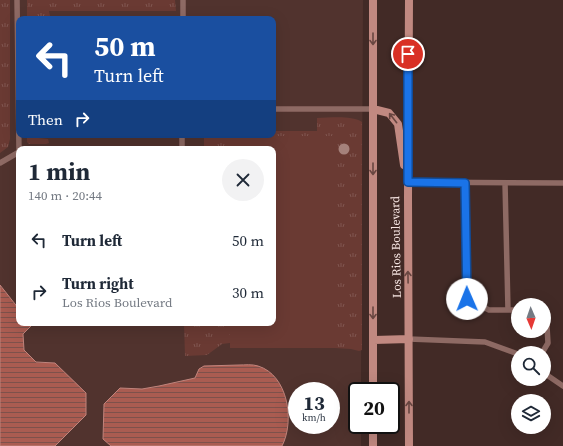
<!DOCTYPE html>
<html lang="en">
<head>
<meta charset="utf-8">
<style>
  :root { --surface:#fff; --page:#f2f2f3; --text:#1f2937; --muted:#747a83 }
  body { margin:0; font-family:"Source Serif 4",serif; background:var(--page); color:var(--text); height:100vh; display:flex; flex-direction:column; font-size:15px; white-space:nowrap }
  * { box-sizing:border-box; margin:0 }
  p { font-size:13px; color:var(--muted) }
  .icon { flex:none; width:22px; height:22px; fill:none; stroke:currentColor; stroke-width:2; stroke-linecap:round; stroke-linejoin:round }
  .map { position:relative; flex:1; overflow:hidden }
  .side { position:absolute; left:16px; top:146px; width:260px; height:180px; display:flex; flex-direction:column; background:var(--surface); border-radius:8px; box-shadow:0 4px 16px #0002 }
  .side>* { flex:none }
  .guide { position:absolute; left:16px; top:16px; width:260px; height:122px; border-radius:8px; box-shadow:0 4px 16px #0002; background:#1a4fa0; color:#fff; overflow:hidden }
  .needle { width:26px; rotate:178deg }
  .controls { position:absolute; left:511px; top:298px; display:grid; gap:8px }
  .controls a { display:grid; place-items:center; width:40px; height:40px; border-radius:50%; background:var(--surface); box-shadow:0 4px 16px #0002; font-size:20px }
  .speed { position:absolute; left:288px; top:382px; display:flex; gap:8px; font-size:20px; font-weight:700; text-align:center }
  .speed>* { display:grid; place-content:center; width:52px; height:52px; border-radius:50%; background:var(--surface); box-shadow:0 4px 16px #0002; line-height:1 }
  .speed small { font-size:10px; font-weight:400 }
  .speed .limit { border:2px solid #111; border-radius:6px; background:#fff; color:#111 }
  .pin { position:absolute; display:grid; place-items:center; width:34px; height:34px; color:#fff; margin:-17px; border:2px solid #fff; border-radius:50%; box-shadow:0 1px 4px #0007 }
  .me { position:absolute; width:44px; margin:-22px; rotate:359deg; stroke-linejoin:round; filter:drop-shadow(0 0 3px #0008) }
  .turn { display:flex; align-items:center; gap:14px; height:84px; padding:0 12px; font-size:18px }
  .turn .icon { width:52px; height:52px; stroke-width:2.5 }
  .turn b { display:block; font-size:28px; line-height:34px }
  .then { display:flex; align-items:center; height:38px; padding:0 12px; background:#0003; gap:8px; font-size:15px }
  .round { display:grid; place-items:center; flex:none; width:42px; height:42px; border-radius:21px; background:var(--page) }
  .headline { display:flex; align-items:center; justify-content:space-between; height:68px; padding:0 12px }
  h1 { font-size:24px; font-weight:700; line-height:30px }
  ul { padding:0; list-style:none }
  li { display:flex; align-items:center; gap:12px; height:52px; padding:0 12px }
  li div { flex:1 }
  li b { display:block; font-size:15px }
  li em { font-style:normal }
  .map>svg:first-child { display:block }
</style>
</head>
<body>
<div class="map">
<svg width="563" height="446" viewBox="0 0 563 446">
  <defs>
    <pattern id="grass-tufts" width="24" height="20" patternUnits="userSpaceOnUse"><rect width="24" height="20" fill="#6a3a33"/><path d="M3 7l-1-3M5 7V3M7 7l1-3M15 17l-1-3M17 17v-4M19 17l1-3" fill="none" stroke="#805650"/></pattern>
    <pattern id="water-rules" width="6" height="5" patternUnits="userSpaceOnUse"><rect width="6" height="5" fill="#aa5c51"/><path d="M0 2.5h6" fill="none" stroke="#7e514b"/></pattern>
  </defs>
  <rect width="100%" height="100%" fill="#422a26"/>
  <path fill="#51332e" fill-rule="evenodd" d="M0,0h363l-2,391h-4v34h4v21h-361zM19,19h254v116h-254zM19,149h254v174h-254zM297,391h34v34h-34z"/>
  <path fill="url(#grass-tufts)" d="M0,0h10v139l-2,8 -8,6z
    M27,0h148l1,11h-127l1,5 -1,3h-22z
    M317,118c14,0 33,-3 45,4v228l-3,1 -8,-2 -16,-1v-212h-104l-1,13h-26v-14h69v-4h44z
    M27,135h11v3l10,1 1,4 -3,1h-17l-2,-2z
    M184,323h46v20l-8,1 -15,11 -22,1z"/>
  <path fill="#6a3a33" d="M230,136h105v212h-105v-25h43v-174h-43z"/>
  <path fill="url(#water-rules)" stroke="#c0847c" d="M0,285l19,24v14h11l2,2 -9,9 1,16 12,12 19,1 31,30v22l-31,31h-55z
    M239,365c6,0 13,-1 19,1 30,9 37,55 24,80h-171l-8,-7 1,-35 16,-16 22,1 17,-3 36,-8 4,-9 5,-3z"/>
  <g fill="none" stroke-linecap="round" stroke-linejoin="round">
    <path stroke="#8e6a64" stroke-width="5.5" d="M17,0l2,151
      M183,19v-19
      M273,109h100
      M182,149v-14
      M0,163l19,-11
      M408,182l155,1
      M465,183l2,116 22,11h29
      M505,183l3,127
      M409,339l76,3 33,12
      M542,353l6,-10 -2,-33h-2
      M544,373l19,13"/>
    <path stroke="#c18981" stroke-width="8" d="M373,0v391
      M409,0l-1,197 1,249
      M373,109l16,4 9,11 6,41
      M374,340l35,-1
      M373,446v-21"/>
  </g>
  <circle fill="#a5817b" cx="344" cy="149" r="5.5"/>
  <defs><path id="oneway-shaft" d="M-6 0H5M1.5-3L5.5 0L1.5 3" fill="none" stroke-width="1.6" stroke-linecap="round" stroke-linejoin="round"/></defs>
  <g stroke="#684641">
    <use href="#oneway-shaft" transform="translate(373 39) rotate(90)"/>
    <use href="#oneway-shaft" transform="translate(393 118) rotate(-128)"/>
    <use href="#oneway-shaft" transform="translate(373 169) rotate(90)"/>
    <use href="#oneway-shaft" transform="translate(408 277) rotate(-91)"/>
    <use href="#oneway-shaft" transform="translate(373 313) rotate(90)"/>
    <use href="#oneway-shaft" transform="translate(409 407) rotate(-90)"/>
  </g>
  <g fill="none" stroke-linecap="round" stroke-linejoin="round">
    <defs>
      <path id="route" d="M408,54v128l57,1 2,116"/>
    </defs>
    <use href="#route" stroke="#114b97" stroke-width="10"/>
    <use href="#route" stroke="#1a73e8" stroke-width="7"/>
  </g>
  <g text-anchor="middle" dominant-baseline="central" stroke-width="4" stroke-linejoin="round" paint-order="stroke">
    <g font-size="12" fill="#f4e3e0" stroke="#422a26">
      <text transform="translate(396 247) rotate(-91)">Los Rios Boulevard</text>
    </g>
  </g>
</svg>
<div class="controls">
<a><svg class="needle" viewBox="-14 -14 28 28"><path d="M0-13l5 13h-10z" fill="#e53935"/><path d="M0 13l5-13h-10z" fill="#747a83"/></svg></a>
<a><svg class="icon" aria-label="search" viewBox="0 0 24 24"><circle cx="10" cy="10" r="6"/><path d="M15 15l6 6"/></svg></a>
<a><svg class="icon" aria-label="layers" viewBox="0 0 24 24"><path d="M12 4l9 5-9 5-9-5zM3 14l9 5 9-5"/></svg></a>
</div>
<div class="speed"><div>13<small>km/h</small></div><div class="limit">20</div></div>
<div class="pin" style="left:408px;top:54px;background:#d93025"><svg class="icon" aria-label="arrive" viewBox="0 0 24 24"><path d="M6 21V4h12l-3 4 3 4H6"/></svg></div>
<svg class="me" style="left:467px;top:299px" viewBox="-20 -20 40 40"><circle r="19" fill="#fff"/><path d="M0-13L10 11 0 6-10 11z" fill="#1a73e8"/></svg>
<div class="guide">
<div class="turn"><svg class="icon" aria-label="left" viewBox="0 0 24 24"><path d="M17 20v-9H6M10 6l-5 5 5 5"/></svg><div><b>50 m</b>Turn left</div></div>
<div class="then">Then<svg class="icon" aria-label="right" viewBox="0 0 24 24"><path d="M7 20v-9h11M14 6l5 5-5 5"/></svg></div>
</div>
<section class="side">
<div class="headline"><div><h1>1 min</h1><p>140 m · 20:44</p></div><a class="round"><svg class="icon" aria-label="close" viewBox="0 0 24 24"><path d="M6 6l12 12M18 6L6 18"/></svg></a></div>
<ul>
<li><svg class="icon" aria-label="left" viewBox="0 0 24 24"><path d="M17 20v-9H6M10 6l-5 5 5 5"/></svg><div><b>Turn left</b></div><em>50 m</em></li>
<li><svg class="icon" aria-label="right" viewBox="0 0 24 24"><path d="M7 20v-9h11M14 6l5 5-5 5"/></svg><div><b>Turn right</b><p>Los Rios Boulevard</p></div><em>30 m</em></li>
</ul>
</section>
</div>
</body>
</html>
